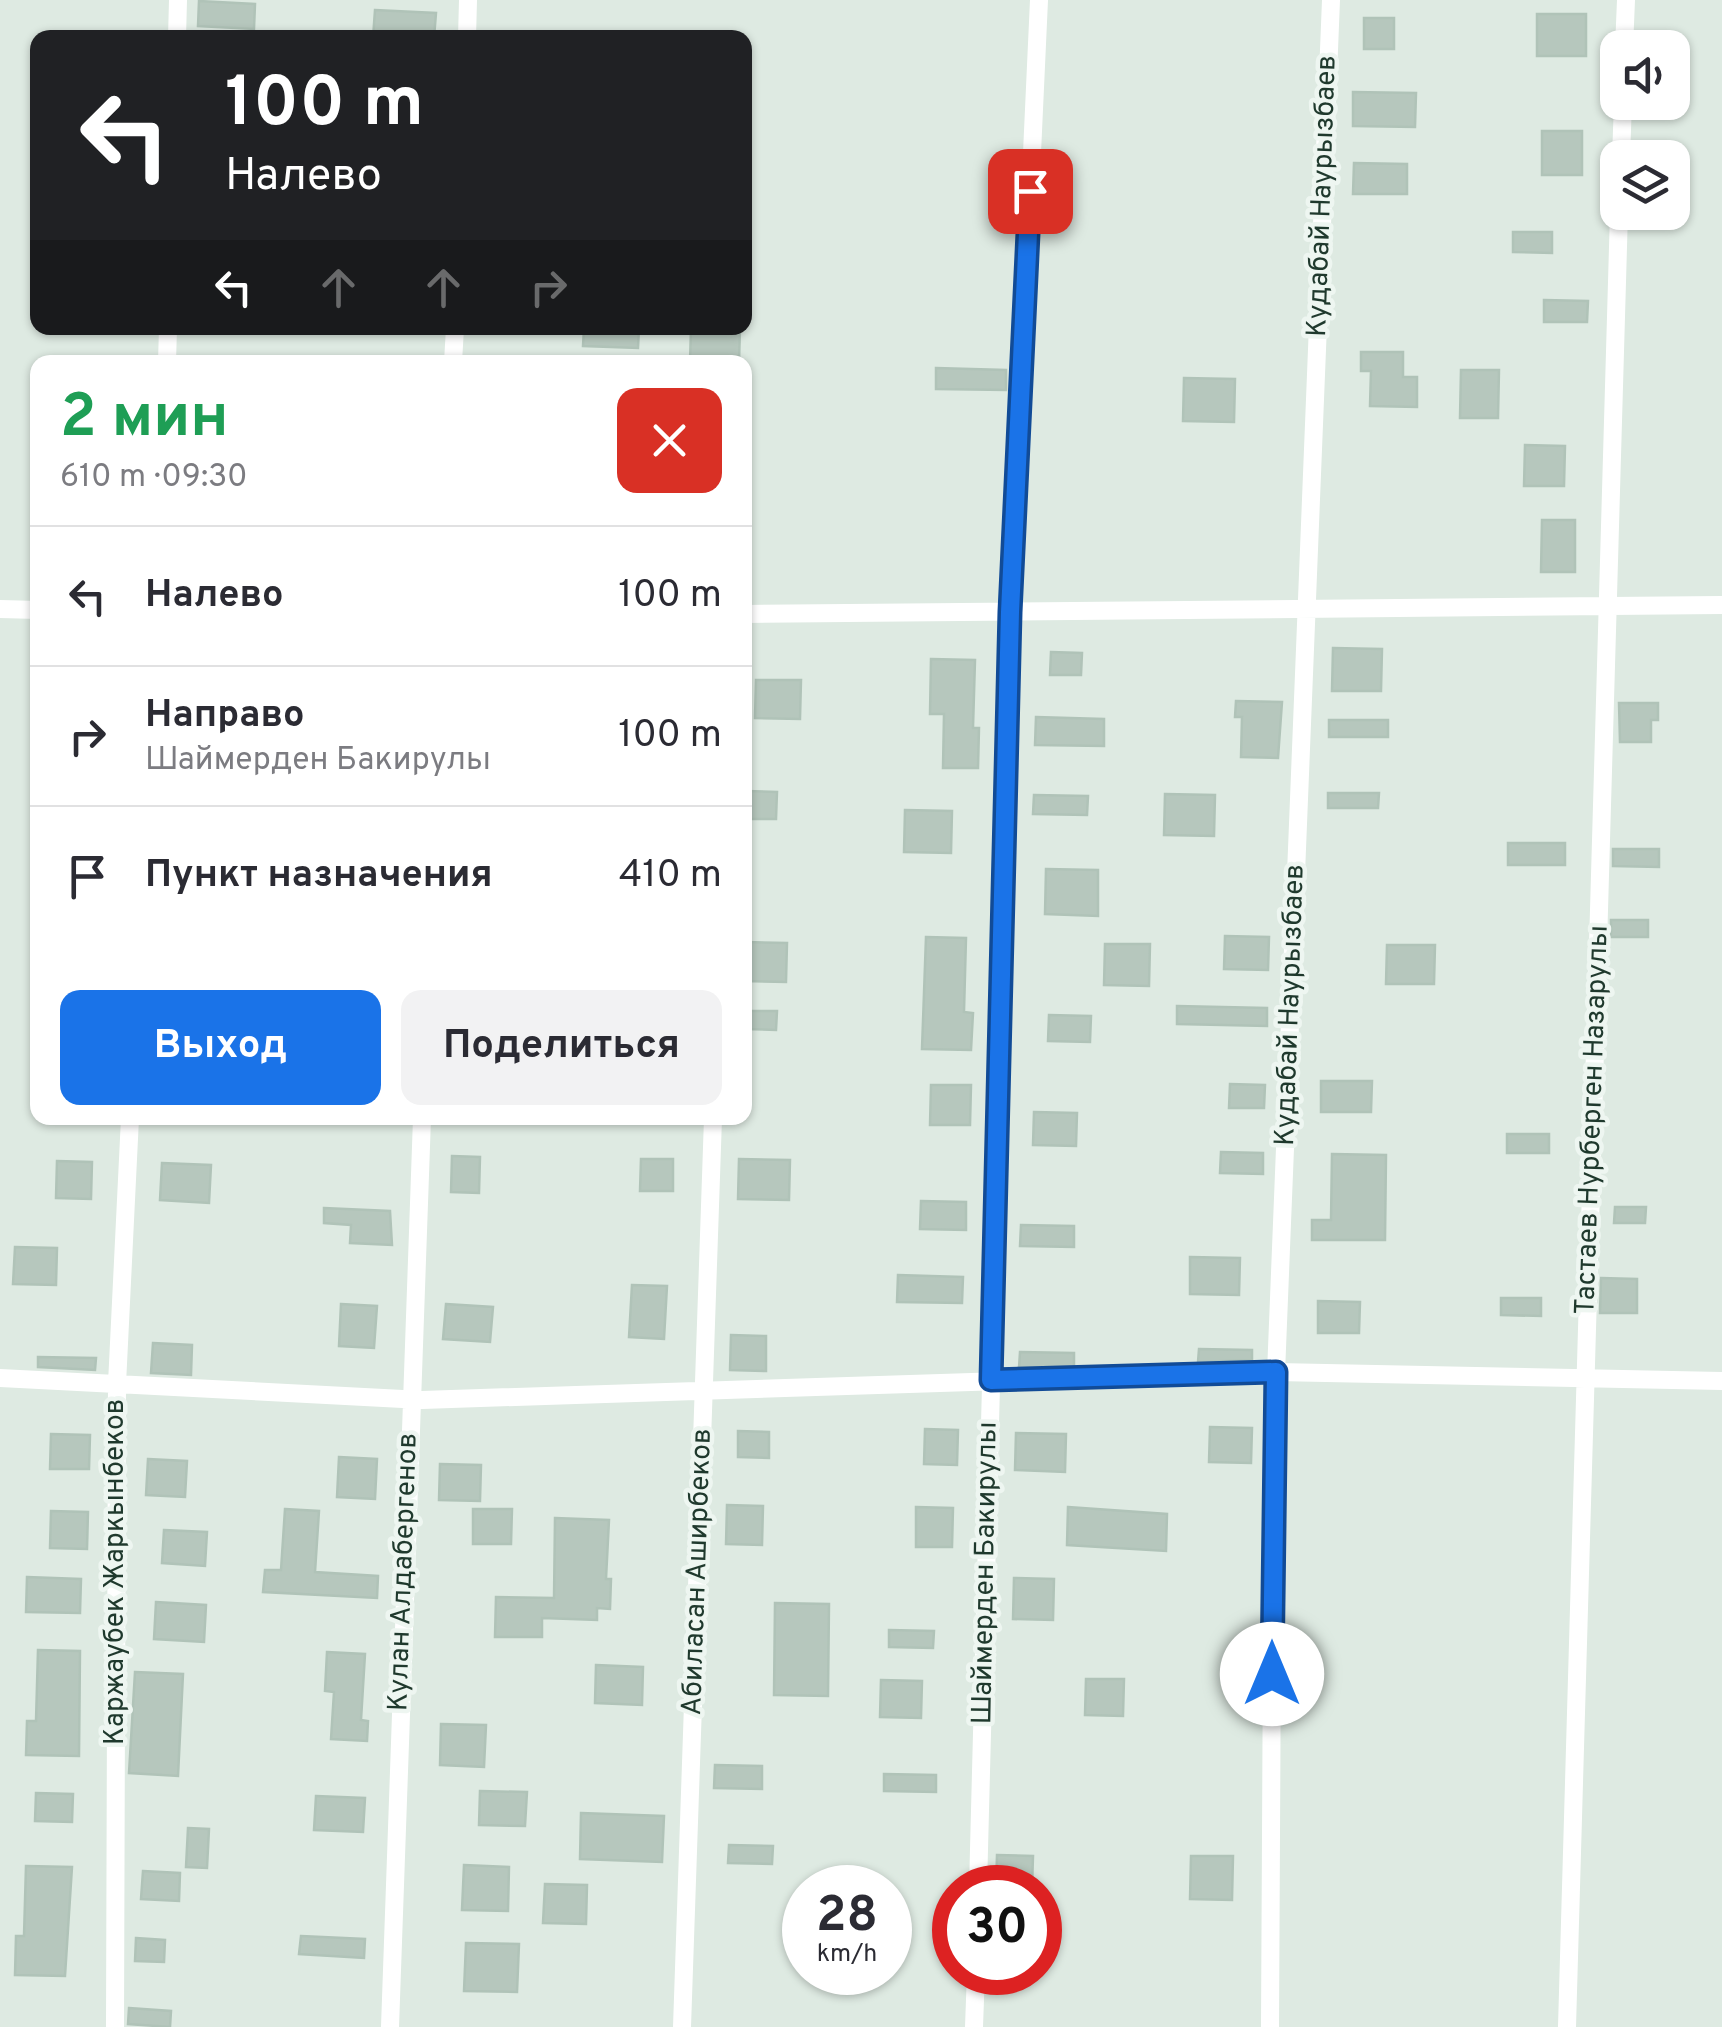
<!DOCTYPE html>
<html lang="ru">
<head>
<meta charset="utf-8">
<style>
  :root { --surface:#fff; --page:#f2f2f3; --text:#2b2b33; --muted:#7c7c81; --line:#e1e1e2; --accent:#1a73e8 }
  body { margin:0; font-family:Overpass,sans-serif; background:var(--page); color:var(--text); height:100vh; display:flex; flex-direction:column; font-size:38px; white-space:nowrap }
  * { box-sizing:border-box; margin:0 }
  p { font-size:32px; color:var(--muted) }
  .icon { flex:none; width:55px; height:55px; fill:none; stroke:currentColor; stroke-width:2; stroke-linecap:round; stroke-linejoin:round }
  .map { position:relative; flex:1; overflow:hidden }
  .details { position:absolute; left:30px; top:355px; width:722px; height:770px; display:flex; flex-direction:column; background:var(--surface); border-radius:20px; box-shadow:0 2px 8px #0004 }
  .details>* { flex:none }
  .top-card { position:absolute; left:30px; top:30px; width:722px; height:305px; border-radius:20px; box-shadow:0 2px 8px #0004; background:#202124; color:#fff; overflow:hidden }
  .buttons { position:absolute; left:1600px; top:30px; display:grid; gap:20px }
  .buttons a { display:grid; place-items:center; width:90px; height:90px; border-radius:20px; background:var(--surface); box-shadow:0 2px 8px #0004; font-size:50px }
  .speed { position:absolute; left:782px; top:1865px; display:flex; gap:20px; font-size:50px; font-weight:700; text-align:center }
  .speed>* { display:grid; place-content:center; width:130px; height:130px; border-radius:50%; background:var(--surface); box-shadow:0 2px 8px #0004; line-height:1 }
  .speed small { font-size:25px; font-weight:400 }
  .speed .limit { border:15px solid #d22; background:#fff; color:#111 }
  .pin { position:absolute; display:grid; place-items:center; width:85px; height:85px; color:#fff; margin:-42px; border-radius:20px; box-shadow:0 5px 15px #0006 }
  .me { position:absolute; width:110px; margin:-55px; rotate:0deg; stroke-linejoin:round; filter:drop-shadow(0 0 8px #0008) }
  .turn { display:flex; align-items:center; gap:35px; height:210px; padding:0 30px; font-size:45px }
  .turn .icon { width:130px; height:130px; stroke-width:2.5 }
  .turn b { display:block; font-size:70px; line-height:85px }
  .lanes { display:flex; align-items:center; height:95px; padding:0 30px; background:#0003; justify-content:center; gap:50px; direction:ltr }
  .lanes .off { opacity:.35 }
  .round { display:grid; place-items:center; flex:none; width:105px; height:105px; border-radius:20px; background:var(--page) }
  .headline { display:flex; align-items:center; justify-content:space-between; height:170px; padding:0 30px }
  h1 { font-size:60px; font-weight:700; line-height:75px; color:#1e9e55 }
  .action { display:flex; gap:20px; margin-top:auto; padding:20px 30px }
  .action a { flex:1; height:115px; border-radius:20px; background:var(--accent); color:#fff; font-size:40px; font-weight:700; line-height:115px; text-align:center }
  .action a+a { background:var(--page); color:var(--text) }
  ul { padding:0; list-style:none }
  li { display:flex; align-items:center; gap:30px; height:140px; padding:0 30px; border-top:2px solid var(--line) }
  li div { flex:1 }
  li b { display:block; font-size:38px }
  li em { font-style:normal }
  .map>svg:first-child { display:block }
</style>
</head>
<body>
<div class="map">
<svg width="1722" height="2027" viewBox="0 0 1722 2027">
  <rect width="100%" height="100%" fill="#deeae2"/>
  <path fill="#b6c7bd" stroke="#b0c3b8" stroke-width="2.5" d="M199,1l56,3 -1,25 -56,-3z
    M375,10l61,3 -2,25h-61z
    M1537,14h49v42h-49z
    M1364,18h30v31h-30z
    M1353,92l63,1 -1,34 -62,-1z
    M1542,131h40v44h-40z
    M1354,163l53,1v30h-54z
    M1513,232h39v21l-39,-1z
    M1544,300l44,1 -1,21h-43z
    M584,328h55l-1,20 -55,-2z
    M691,328h49l-1,34h-49z
    M1361,352h42v25h14v30l-47,-1 1,-35h-10z
    M936,368l70,2v20l-70,-1z
    M1461,370h38l-1,48h-38z
    M1184,378l51,1 -1,43 -51,-1z
    M1525,445l40,1 -1,40h-40z
    M1542,520h33v52h-34z
    M1333,648l49,1 -1,42h-49z
    M1051,652l31,1 -1,22h-31z
    M931,659l44,1 -2,68h6l-1,40h-35l1,-54h-14z
    M756,680h45l-1,39 -45,-1z
    M1236,701l46,1 -4,56 -37,-1 1,-40h-7z
    M1619,703h39v17h-7v22h-31z
    M1036,717l68,2v27l-69,-1z
    M1329,720h59v17h-59z
    M746,791l31,1 -1,27h-31z
    M1328,793h51l-1,15h-50z
    M1165,794l50,1 -1,41 -50,-1z
    M1034,795l54,1 -1,19 -54,-1z
    M905,810l47,1 -1,42 -47,-1z
    M1508,843h57v22h-57z
    M1613,849h46v18l-46,-1z
    M1046,869l52,1v46l-53,-2z
    M1611,920h37v17h-37z
    M1225,936l44,1 -1,33 -44,-1z
    M926,937l40,1 -2,74 9,1 -2,37 -49,-1z
    M746,942l41,1 -1,39 -41,-1z
    M1105,944h45l-1,42 -45,-1z
    M1387,945h48l-1,39h-48z
    M1177,1006l90,2v18l-90,-2z
    M745,1011h32l-1,19 -31,-1z
    M1049,1015l42,1 -1,26 -42,-1z
    M1321,1081h51l-1,31h-50z
    M1230,1084l35,1 -1,23h-35z
    M931,1085h40l-1,40h-40z
    M1034,1112l43,1 -1,33 -43,-1z
    M1507,1134h42v19h-42z
    M1221,1152l42,1v21l-43,-1z
    M1332,1154l54,1 -1,85h-73v-20h19z
    M452,1156l28,1 -1,36 -28,-1z
    M641,1159h32v32h-33z
    M739,1159l51,1 -1,40 -51,-1z
    M57,1161l35,1 -1,37 -35,-1z
    M162,1163l49,2 -2,38 -49,-3z
    M921,1201l45,1v28l-46,-1z
    M1615,1207h31l-1,16h-31z
    M324,1208l66,3 2,34 -42,-2 1,-18 -27,-2z
    M1021,1225l53,1v21l-54,-1z
    M15,1247l42,1 -1,37 -43,-1z
    M1190,1257l50,1 -1,37 -49,-1z
    M898,1275l65,2 -1,26 -65,-1z
    M1601,1278l36,1v34h-37z
    M632,1285l35,1 -3,53 -35,-2z
    M1501,1298h40v18l-40,-1z
    M1318,1301l42,1 -1,31h-41z
    M341,1304l36,2 -3,42 -35,-2z
    M446,1304l47,3 -3,35 -47,-3z
    M731,1335l35,1v35l-36,-1z
    M153,1343l39,2 -1,30 -40,-2z
    M1199,1349l53,1v10l-54,2z
    M1020,1352l54,1v13l-55,2z
    M38,1357l58,1 -1,12 -57,-3z
    M1210,1427l42,1 -1,35 -42,-1z
    M925,1429l33,1 -1,35 -33,-1z
    M738,1431l31,1v26l-31,-1z
    M1016,1433l50,1 -1,38 -50,-2z
    M51,1434l39,1 -1,34h-39z
    M339,1457l38,2 -2,40 -38,-2z
    M148,1459l39,2 -2,36 -39,-2z
    M440,1464l41,1 -1,36 -41,-1z
    M727,1505l36,1 -1,39 -36,-1z
    M916,1507l37,1 -1,39h-36z
    M1068,1507l99,7 -1,37 -99,-6z
    M285,1509l34,2 -4,61 63,4 -1,22 -114,-6 2,-22h16z
    M473,1509h39l-1,35h-38z
    M51,1511l37,1 -1,37 -37,-1z
    M555,1518l54,2 -3,59h5l-1,30 -13,-1v12l-55,-2v19h-47l1,-40 58,1z
    M164,1530l43,2 -2,34 -43,-3z
    M27,1577l54,2 -1,34 -54,-1z
    M1014,1578l40,1 -1,41 -40,-1z
    M156,1602l50,3 -2,37 -50,-3z
    M775,1603l54,1 -1,92 -54,-1z
    M889,1630l45,1 -1,17 -44,-1z
    M38,1650l42,1 -1,105 -53,-1 1,-34h9z
    M327,1652l38,2 -4,66 7,1 -1,20 -36,-2 3,-47 -9,-1z
    M596,1665l47,2 -1,38 -47,-2z
    M135,1672l48,2 -5,102 -49,-3z
    M1086,1679h38l-1,37 -38,-1z
    M881,1680l41,1 -1,37 -41,-1z
    M441,1724l45,1 -2,42 -44,-2z
    M715,1765l47,1v23l-48,-1z
    M884,1774l52,1v17l-52,-1z
    M480,1791l47,1 -2,34 -46,-1z
    M36,1793l37,1 -1,28 -37,-1z
    M316,1796l49,2 -2,34 -49,-2z
    M581,1813l83,3 -2,46 -82,-3z
    M188,1828l21,1 -2,39 -21,-1z
    M729,1845l44,1 -1,18 -44,-1z
    M997,1855l36,1 -1,32h-36z
    M1191,1856h42l-1,44 -42,-1z
    M464,1865l45,2 -1,44 -46,-1z
    M26,1866l46,1 -7,109 -50,-1 1,-39h8z
    M143,1871l37,2 -1,28 -38,-2z
    M545,1884l42,1 -1,39 -43,-1z
    M301,1936l64,3 -1,19 -65,-4z
    M136,1938l29,2 -1,22 -29,-1z
    M466,1943l53,1 -2,48 -53,-1z
    M129,2008l42,3 -1,16 -42,-3z"/>
  <g fill="none" stroke-linecap="round" stroke-linejoin="round">
    <path stroke="#fff" stroke-width="18" d="M177,38l1,-38
      M467,38l1,-38
      M1624,48l2,-48
      M1621,158l2,-56
      M167,362l1,-34
      M453,362l2,-34
      M0,609l38,1
      M745,614l977,-9
      M0,1378l422,22 854,-28 446,9
      M978,1888l33,-1276 28,-612
      M115,2027l2,-643 13,-266
      M390,2027l32,-909
      M682,2027l31,-909
      M974,2027l2,-55
      M1270,2027l3,-579 58,-1448
      M1567,2027l52,-1815"/>
  </g>
  <g fill="none" stroke-linecap="round" stroke-linejoin="round">
    <defs>
      <path id="route" d="M1030,191l-20,421 -19,768 285,-8 -4,302"/>
    </defs>
    <use href="#route" stroke="#114b97" stroke-width="25"/>
    <use href="#route" stroke="#1a73e8" stroke-width="18"/>
  </g>
  <g text-anchor="middle" dominant-baseline="central" stroke-width="9" stroke-linejoin="round" paint-order="stroke">
    <g font-size="28" fill="#1f392d" stroke="#eef6f1">
      <text transform="translate(1323 196) rotate(-88)">Кудабай Наурызбаев</text>
      <text transform="translate(1291 1005) rotate(-88)">Кудабай Наурызбаев</text>
      <text transform="translate(1593 1120) rotate(-88)">Тастаев Нурберген Назарулы</text>
      <text transform="translate(116 1572) rotate(-90)">Каржаубек Жаркынбеков</text>
      <text transform="translate(404 1572) rotate(-88)">Кулан Алдабергенов</text>
      <text transform="translate(698 1572) rotate(-88)">Абиласан Аширбеков</text>
      <text transform="translate(986 1573) rotate(-89)">Шаймерден Бакирулы</text>
    </g>
  </g>
</svg>
<div class="buttons">
<a><svg class="icon" aria-label="sound" viewBox="0 0 24 24"><path d="M4 9h4l5-4v14l-5-4H4zM17 9q2 3 0 6"/></svg></a>
<a><svg class="icon" aria-label="layers" viewBox="0 0 24 24"><path d="M12 4l9 5-9 5-9-5zM3 14l9 5 9-5"/></svg></a>
</div>
<div class="speed"><div>28<small>km/h</small></div><div class="limit">30</div></div>
<div class="pin" style="left:1030px;top:191px;background:#d93025"><svg class="icon" aria-label="arrive" viewBox="0 0 24 24"><path d="M6 21V4h12l-3 4 3 4H6"/></svg></div>
<svg class="me" style="left:1272px;top:1674px" viewBox="-20 -20 40 40"><circle r="19" fill="#fff"/><path d="M0-13L10 11 0 6-10 11z" fill="#1a73e8"/></svg>
<div class="top-card">
<div class="turn"><svg class="icon" aria-label="left" viewBox="0 0 24 24"><path d="M17 20v-9H6M10 6l-5 5 5 5"/></svg><div><b>100 m</b>Налево</div></div>
<div class="lanes"><svg class="icon" aria-label="left" viewBox="0 0 24 24"><path d="M17 20v-9H6M10 6l-5 5 5 5"/></svg><svg class="icon off" aria-label="ahead" viewBox="0 0 24 24"><path d="M12 20V5M6 11l6-6 6 6"/></svg><svg class="icon off" aria-label="ahead" viewBox="0 0 24 24"><path d="M12 20V5M6 11l6-6 6 6"/></svg><svg class="icon off" aria-label="right" viewBox="0 0 24 24"><path d="M7 20v-9h11M14 6l5 5-5 5"/></svg></div>
</div>
<section class="details">
<div class="headline"><div><h1>2 мин</h1><p>610 m · 09:30</p></div><a class="round" style="background:#d93025;color:#fff"><svg class="icon" aria-label="close" viewBox="0 0 24 24"><path d="M6 6l12 12M18 6L6 18"/></svg></a></div>
<ul>
<li><svg class="icon" aria-label="left" viewBox="0 0 24 24"><path d="M17 20v-9H6M10 6l-5 5 5 5"/></svg><div><b>Налево</b></div><em>100 m</em></li>
<li><svg class="icon" aria-label="right" viewBox="0 0 24 24"><path d="M7 20v-9h11M14 6l5 5-5 5"/></svg><div><b>Направо</b><p>Шаймерден Бакирулы</p></div><em>100 m</em></li>
<li><svg class="icon" aria-label="arrive" viewBox="0 0 24 24"><path d="M6 21V4h12l-3 4 3 4H6"/></svg><div><b>Пункт назначения</b></div><em>410 m</em></li>
</ul>
<div class="action"><a>Выход</a><a>Поделиться</a></div>
</section>
</div>
</body>
</html>
